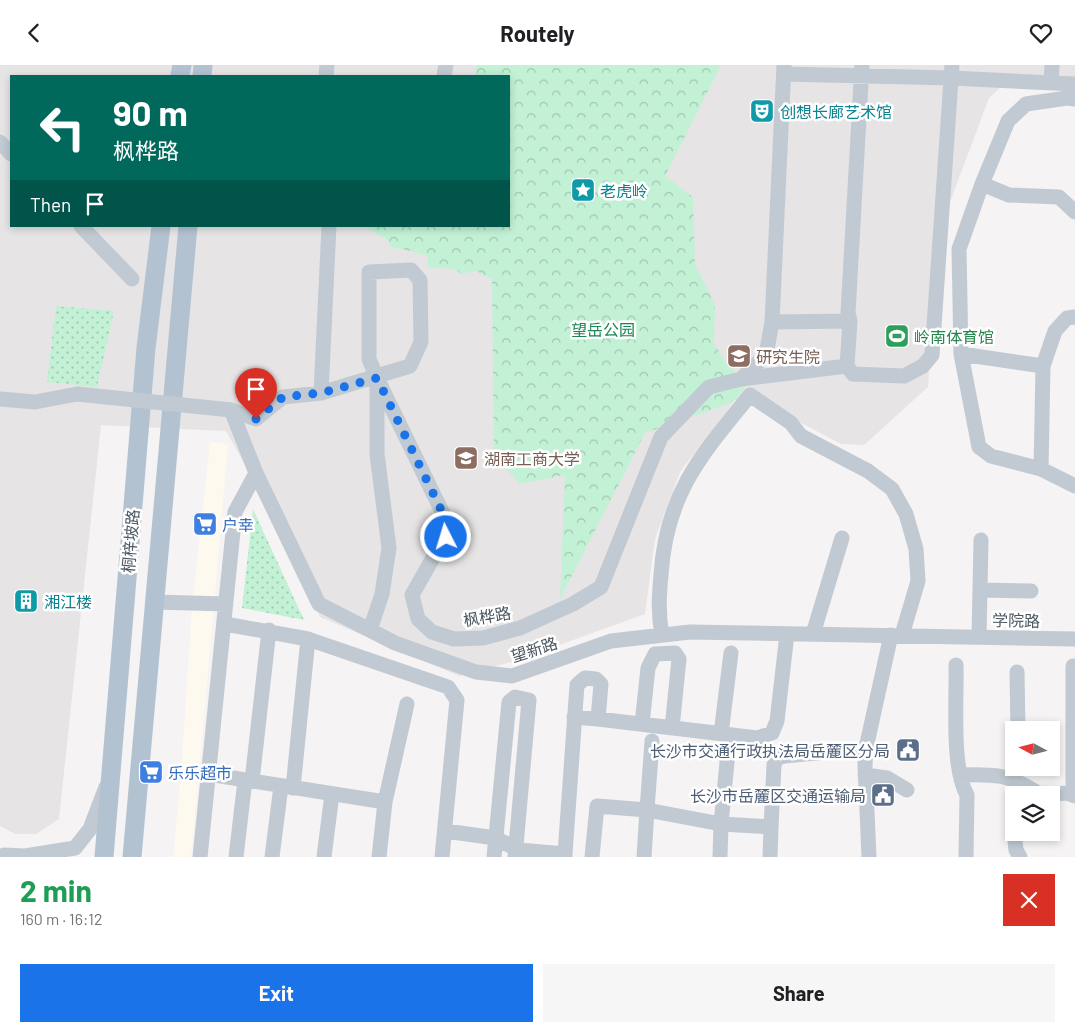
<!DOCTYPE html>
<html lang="en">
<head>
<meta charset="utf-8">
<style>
  :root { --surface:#fff; --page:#f6f6f6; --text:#202124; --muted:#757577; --accent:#1a73e8 }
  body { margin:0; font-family:Barlow,"Noto Sans SC",sans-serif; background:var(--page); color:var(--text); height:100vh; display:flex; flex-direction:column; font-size:19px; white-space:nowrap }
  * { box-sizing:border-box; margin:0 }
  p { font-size:16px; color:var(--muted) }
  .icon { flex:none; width:28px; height:28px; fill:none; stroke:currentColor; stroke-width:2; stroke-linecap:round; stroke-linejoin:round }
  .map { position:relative; height:792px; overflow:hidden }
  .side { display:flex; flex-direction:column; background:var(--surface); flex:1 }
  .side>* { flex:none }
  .banner { position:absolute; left:10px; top:10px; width:500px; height:152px; border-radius:0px; box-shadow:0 2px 8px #0003; background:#00695c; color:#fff; overflow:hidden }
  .needle { width:32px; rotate:277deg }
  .buttons { position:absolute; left:1005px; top:656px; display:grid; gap:10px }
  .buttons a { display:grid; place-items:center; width:55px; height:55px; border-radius:0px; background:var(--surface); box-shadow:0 2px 8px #0003; font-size:25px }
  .pin { position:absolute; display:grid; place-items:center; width:42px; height:42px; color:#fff; margin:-51px -21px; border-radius:50% 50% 50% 0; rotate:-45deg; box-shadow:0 0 5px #0007 }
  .pin .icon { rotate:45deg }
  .me { position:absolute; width:55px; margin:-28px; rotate:355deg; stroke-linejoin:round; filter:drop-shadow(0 0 4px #0008) }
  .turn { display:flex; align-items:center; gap:18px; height:105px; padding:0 20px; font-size:22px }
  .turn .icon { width:65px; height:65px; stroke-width:2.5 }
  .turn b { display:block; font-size:35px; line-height:42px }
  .then { display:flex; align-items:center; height:48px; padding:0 20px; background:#0003; gap:10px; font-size:19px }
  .round { display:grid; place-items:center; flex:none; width:52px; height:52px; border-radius:0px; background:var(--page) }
  .head { display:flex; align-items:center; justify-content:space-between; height:85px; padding:0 20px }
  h1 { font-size:30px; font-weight:700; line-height:38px; color:#1e9e55 }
  .action { display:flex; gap:10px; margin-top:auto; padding:10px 20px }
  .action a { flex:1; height:58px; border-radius:0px; background:var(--accent); color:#fff; font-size:20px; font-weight:700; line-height:58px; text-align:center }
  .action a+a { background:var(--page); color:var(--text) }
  header { display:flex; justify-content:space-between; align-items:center; height:65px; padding:0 20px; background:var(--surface); font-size:22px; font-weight:700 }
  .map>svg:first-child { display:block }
</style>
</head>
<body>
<header><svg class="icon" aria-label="back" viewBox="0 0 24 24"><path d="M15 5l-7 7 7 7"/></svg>Routely<svg class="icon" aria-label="heart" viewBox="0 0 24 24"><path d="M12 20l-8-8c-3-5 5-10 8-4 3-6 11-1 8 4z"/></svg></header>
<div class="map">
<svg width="1075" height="792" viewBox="0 0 1075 792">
  <defs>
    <pattern id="grass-dots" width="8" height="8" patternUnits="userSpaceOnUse" patternTransform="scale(1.25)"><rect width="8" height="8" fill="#c3f1d5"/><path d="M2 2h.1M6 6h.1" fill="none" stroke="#a0c6b0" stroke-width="1.8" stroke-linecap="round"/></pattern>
    <pattern id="park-crowns" width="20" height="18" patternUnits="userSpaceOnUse" patternTransform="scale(1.25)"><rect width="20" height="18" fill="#c3f1d5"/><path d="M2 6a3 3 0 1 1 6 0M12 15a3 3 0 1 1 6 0" fill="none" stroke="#a0c6b0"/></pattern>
  </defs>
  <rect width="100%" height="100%" fill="#f5f3f3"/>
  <path fill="#fdf9ef" d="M210,376l18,4 -29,329 -8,83h-18l8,-85 11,-166z"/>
  <path fill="#e6e4e5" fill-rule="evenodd" d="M0,0h1075v23l-70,-5 -16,15 -51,136 -10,153 -64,58 -23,-1 -81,-43 -25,-1 -55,72 -25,67 -10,75 -130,47 -56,15 -139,-59 -66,-136 -28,-50 -125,-6 -42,394 -23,15h-21l-15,-8zM11,11h498v150h-498z"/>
  <path fill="url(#grass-dots)" d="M56,241l58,5 -17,76 -50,-5z
    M253,444l51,111 -62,-12z"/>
  <path fill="url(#park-crowns)" d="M476,0h245l-56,111 28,21 2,67 20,41 -1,38 13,22 21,18 -15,19 -88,31 -85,166 5,-124 -45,9 -26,-28 -2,-177 -16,-8 -15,3 -6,-5 -28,-2 1,-11 -25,-7 -11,-1 -7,-11 -5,-1 -15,-9 -16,-1h160v-150h-34z"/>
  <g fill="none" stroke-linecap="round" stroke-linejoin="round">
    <path stroke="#c1cad2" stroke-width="15" d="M784,0l-12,257 78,-1 -2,-8 14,-248
      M784,9l167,4 124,6
      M326,11l1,-11
      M444,11l2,-11
      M1051,18l1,-18
      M1075,34l-8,-1 -41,6 -18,17 -26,63 -23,65 2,105 18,93 12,9 50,13 34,17
      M0,77l11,12
      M982,119l27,11 50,2 16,15
      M81,161l51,53
      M850,256l-3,45 6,8 51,2 19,-10 9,-11 20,-290
      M961,289l82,12 -2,103
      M1043,301l12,-35 12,-13 8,-1
      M377,313l73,150 -38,67 6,24 14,13 22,7 29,-1 37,-10 53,-24 28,-17 60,-150 48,-50 32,-8 106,-13
      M741,314l25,-24 6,-33
      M321,328l8,-167
      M0,334l35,3 42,-8
      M231,345l25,63 63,131 76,39 81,29 36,4 99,-35 79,-9 385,7
      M231,345l25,9 27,-22 38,-4 89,-27 11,-24 -1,-62 -9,-10 -42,2v87l8,19v76l12,94 -7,46 -12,36
      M980,525l51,1
      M155,537l71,2
      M225,559l83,15 140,48 9,13 -15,157
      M813,569l29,-96
      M662,570c-4,-21 -3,-39 -1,-60 5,-81 40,-120 89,-180l41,28 10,13 67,35 24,18 14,25 10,35 2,32 -16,54
      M979,572l2,-97
      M956,600c1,34 -5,102 11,130l-1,62
      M1073,601v129
      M1017,607l1,58
      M598,654l159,19 15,-5 5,-12 10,-87
      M642,659l6,-56 7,-14 20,-1 4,6 -7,69
      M721,669l10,-81
      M652,676l-5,69 74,14 7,-72
      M866,683l25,-113
      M208,709l177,28 -6,55
      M865,710l22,3 20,12
      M960,710c36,-1 47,-1 78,18
      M252,716l17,-151
      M293,723l15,-149
      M1037,730l30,-2 8,3
      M385,737l22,-98
      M771,762l3,-62 3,-7 8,-2 81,-8 -1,17 4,92
      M446,766l49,7 24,12 46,4v3
      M1014,766l2,19 4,7
      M565,789l12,-169 8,-7 11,1 5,5 -3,35 -24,-2
      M4,790l21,1 50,-8 15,-19 16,-42
      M200,792l35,-345 21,-39
      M236,792l9,-77
      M272,792l9,-71
      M324,792l8,-63
      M494,792l15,-155 6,-5 14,3 -14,157
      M592,792l5,-51 50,4 -3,47
      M720,792l1,-33 50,3 -1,30"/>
    <path stroke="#b3c2d1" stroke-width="19" d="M180,11l2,-11
      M202,11l1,-11
      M104,792l42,-509 15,-122
      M132,792l56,-631"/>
    <path stroke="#c1cad2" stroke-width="15" d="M77,329l154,16"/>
  </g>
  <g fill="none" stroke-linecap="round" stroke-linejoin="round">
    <path stroke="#1a73e8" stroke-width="9" stroke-dasharray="0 16.2" d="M256,354l27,-22 38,-4 56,-15 73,150 -4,9"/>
  </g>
  <defs>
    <symbol id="theatre-square" viewBox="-11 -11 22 22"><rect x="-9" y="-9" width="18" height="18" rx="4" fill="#0f9aa8" stroke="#fff"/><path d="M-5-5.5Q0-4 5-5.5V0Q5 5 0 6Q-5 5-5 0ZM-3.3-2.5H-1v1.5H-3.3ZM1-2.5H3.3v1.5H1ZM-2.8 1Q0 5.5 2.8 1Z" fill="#fff"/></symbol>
    <symbol id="sight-square" viewBox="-11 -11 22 22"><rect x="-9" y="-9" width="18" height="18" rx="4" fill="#0f9aa8" stroke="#fff"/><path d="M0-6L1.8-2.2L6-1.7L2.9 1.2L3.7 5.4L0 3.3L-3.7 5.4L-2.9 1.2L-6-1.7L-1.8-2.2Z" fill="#fff"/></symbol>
    <symbol id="stadium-square" viewBox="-11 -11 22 22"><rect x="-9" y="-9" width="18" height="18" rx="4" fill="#2e9e5b" stroke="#fff"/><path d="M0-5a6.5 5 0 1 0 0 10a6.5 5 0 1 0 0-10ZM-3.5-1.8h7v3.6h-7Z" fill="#fff"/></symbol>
    <symbol id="university-square" viewBox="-11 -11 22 22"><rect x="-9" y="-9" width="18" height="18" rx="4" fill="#8d6e63" stroke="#fff"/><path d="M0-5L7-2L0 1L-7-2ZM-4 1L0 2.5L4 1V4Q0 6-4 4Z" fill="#fff"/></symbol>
    <symbol id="school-square" viewBox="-11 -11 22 22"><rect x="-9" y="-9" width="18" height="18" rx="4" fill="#8d6e63" stroke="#fff"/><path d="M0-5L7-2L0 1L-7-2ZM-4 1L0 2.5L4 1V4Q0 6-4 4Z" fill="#fff"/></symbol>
    <symbol id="supermarket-square" viewBox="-11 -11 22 22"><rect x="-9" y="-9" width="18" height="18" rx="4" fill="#3f7fe0" stroke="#fff"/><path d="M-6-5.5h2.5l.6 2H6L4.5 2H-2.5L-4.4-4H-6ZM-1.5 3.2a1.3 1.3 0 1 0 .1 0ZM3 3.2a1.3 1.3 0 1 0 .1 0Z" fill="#fff"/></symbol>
    <symbol id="building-square" viewBox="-11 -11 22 22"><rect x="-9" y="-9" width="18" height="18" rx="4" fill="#0f9aa8" stroke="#fff"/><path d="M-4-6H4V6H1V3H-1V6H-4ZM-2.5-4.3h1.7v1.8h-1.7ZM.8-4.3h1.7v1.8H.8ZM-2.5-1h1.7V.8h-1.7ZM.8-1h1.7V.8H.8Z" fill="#fff"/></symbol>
    <symbol id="civic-square" viewBox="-11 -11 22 22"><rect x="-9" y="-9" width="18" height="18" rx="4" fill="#5c6f8a" stroke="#fff"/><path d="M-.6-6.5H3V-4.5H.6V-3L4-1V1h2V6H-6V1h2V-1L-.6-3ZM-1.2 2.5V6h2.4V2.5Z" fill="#fff"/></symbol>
  </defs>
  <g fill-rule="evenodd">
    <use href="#theatre-square" x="748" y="32" width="28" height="28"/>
    <use href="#sight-square" x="569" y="111" width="28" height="28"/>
    <use href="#stadium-square" x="883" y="257" width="28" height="28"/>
    <use href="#university-square" x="725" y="277" width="28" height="28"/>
    <use href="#school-square" x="452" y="379" width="28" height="28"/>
    <use href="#supermarket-square" x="191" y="445" width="28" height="28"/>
    <use href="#building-square" x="12" y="522" width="28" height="28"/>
    <use href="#civic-square" x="894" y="671" width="28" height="28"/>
    <use href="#supermarket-square" x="137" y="693" width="28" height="28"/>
    <use href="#civic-square" x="869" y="716" width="28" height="28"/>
  </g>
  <g text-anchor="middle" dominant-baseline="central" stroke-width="5" stroke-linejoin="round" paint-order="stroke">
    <g font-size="16" fill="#0d838f" stroke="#fff" text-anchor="start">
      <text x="780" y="46">创想长廊艺术馆</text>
      <text x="600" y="125">老虎岭</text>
      <text x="44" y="536">湘江楼</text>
    </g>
    <g font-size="16" fill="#17864f" stroke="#fff">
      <text x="603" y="264">望岳公园</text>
    </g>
    <g font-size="16" fill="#27864d" stroke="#fff" text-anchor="start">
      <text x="914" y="271">岭南体育馆</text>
    </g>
    <g font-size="16" fill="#785e54" stroke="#fff" text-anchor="start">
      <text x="756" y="291">研究生院</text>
      <text x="484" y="393">湖南工商大学</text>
    </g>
    <g font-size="16" fill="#366cbe" stroke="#fff" text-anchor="start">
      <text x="222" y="459">户幸</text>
      <text x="168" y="707">乐乐超市</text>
    </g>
    <g font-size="16" fill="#4a5661" stroke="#fff">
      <text transform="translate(130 476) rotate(-85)">桐梓坡路</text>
      <text transform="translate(487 551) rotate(-10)">枫桦路</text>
      <text transform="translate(1016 555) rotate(1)">学院路</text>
      <text transform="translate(534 584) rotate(-18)">望新路</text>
    </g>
    <g font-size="16" fill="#4e5e75" stroke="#fff" text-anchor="end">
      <text x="890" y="685">长沙市交通行政执法局岳麓区分局</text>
      <text x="866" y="730">长沙市岳麓区交通运输局</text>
    </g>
  </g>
</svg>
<div class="buttons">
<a><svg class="needle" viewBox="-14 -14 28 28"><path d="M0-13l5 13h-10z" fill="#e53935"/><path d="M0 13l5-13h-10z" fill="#757577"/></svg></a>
<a><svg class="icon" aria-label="layers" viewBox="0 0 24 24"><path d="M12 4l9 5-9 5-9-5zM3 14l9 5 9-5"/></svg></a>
</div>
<div class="pin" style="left:256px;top:354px;background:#d93025"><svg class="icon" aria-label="arrive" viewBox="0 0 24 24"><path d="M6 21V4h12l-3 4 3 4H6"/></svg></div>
<svg class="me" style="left:446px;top:472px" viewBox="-20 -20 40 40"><circle r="17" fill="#1a73e8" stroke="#fff" stroke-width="3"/><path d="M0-11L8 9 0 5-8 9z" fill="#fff"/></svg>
<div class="banner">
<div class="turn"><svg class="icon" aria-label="left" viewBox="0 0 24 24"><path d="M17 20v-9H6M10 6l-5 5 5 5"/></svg><div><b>90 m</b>枫桦路</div></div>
<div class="then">Then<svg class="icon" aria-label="arrive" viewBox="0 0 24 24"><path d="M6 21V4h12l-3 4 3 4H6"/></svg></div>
</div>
</div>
<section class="side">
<div class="head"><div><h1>2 min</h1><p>160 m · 16:12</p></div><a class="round" style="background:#d93025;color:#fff"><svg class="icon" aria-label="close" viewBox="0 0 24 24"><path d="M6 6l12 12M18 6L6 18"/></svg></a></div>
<div class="action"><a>Exit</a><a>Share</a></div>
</section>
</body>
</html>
